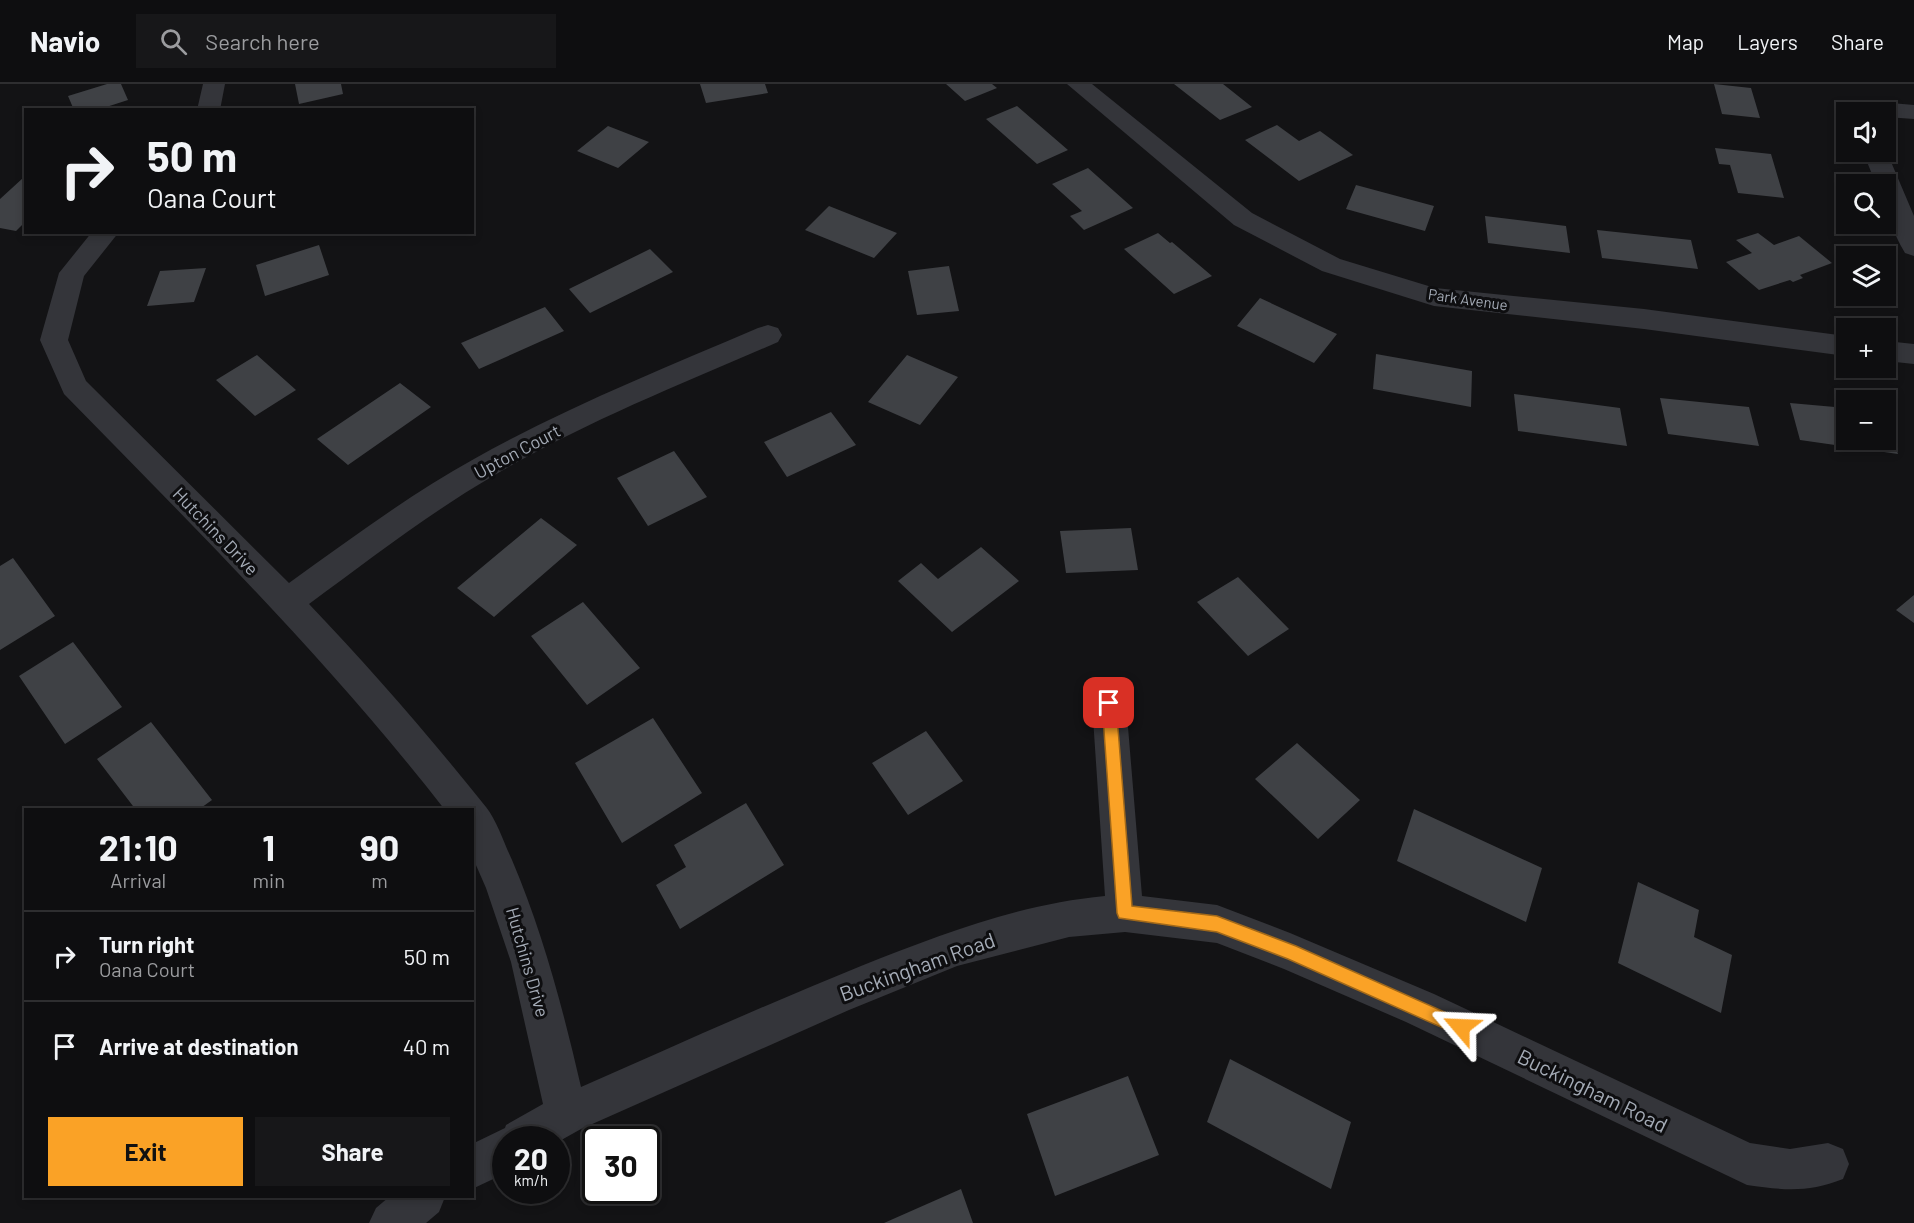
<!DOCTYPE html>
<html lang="en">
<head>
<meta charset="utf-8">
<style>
  :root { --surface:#0e0e10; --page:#171719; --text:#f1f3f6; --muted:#9b9c9f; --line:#2e2e30; --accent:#faa226 }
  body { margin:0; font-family:Barlow,sans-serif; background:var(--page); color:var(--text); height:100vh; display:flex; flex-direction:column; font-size:22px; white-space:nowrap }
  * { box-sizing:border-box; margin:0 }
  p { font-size:20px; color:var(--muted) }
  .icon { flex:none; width:33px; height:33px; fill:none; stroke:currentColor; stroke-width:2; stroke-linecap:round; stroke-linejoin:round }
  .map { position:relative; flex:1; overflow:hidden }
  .panel { position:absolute; left:24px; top:724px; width:450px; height:390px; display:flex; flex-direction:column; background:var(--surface); border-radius:0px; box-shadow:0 3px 9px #0003,0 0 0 2px var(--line) }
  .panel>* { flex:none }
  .hud { position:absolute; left:24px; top:24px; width:450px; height:126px; border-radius:0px; box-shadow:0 3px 9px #0003,0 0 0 2px var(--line); background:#0e0e10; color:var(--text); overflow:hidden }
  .buttons { position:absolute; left:1836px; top:18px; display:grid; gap:12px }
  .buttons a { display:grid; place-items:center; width:60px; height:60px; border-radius:0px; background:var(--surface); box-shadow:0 3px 9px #0003,0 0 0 2px var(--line); font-size:30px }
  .speed { position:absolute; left:492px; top:1042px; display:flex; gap:12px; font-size:30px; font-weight:700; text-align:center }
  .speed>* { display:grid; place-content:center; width:78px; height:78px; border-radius:50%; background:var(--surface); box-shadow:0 3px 9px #0003,0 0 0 2px var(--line); line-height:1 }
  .speed small { font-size:15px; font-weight:400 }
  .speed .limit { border:3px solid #111; border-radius:9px; background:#fff; color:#111 }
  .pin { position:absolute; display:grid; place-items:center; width:51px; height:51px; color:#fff; margin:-26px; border-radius:12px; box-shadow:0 3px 9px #0006 }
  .me { position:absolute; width:66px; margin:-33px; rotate:296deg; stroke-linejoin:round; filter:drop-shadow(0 0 4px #0008) }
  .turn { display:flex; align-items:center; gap:21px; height:126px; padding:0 24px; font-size:27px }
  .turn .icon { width:78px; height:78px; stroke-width:2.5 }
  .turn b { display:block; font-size:42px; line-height:51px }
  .eta { display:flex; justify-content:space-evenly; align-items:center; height:102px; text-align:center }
  .eta b { font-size:36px; font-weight:700; line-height:42px }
  .primary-button { display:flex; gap:12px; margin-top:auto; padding:12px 24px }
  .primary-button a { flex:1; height:69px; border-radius:0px; background:var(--accent); color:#111; font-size:24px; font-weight:700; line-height:69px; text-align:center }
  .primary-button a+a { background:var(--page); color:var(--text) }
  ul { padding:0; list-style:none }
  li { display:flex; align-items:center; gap:18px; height:90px; padding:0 24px; border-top:2px solid var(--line) }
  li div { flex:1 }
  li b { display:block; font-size:22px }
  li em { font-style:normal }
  header { display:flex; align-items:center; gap:36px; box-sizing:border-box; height:84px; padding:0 30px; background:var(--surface); border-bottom:2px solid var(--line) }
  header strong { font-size:28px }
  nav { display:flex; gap:33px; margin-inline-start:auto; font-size:21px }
  .search { width:420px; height:54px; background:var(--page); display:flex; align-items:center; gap:15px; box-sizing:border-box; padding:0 21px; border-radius:0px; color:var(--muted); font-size:22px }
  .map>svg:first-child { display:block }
</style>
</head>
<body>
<header>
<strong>Navio</strong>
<div class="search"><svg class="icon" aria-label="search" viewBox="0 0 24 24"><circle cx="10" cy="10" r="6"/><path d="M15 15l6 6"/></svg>Search here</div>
<nav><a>Map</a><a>Layers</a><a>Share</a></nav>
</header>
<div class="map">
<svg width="1914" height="1139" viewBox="0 0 1914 1139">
  <rect width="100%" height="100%" fill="#131315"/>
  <path fill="#3f4145" d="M107,0h14l7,16 -31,10h-23l-6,-14z
    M295,0h46l2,10 -44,10z
    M700,0h65l3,9 -62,10z
    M946,0h46l5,4 -32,13z
    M1174,0h49l29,23 -32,13z
    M1714,0l37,4 9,30 -38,-4z
    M1017,22l51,44 -31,14 -51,-45z
    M1277,41l22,16 21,-10 33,24 -54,26 -54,-41z
    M608,42l41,16 -31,26 -41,-17z
    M1715,64l56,6 13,44 -46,-5 -8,-28 -11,-1z
    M1088,84l45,40 -49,22 -14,-14 12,-5 -30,-27z
    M23,94h3v43l-10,10 -16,-3v-29z
    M1356,101l78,21 -9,25 -79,-22z
    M829,122l68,27 -23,25 -69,-28z
    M1485,132l81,10 4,27 -82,-10z
    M1597,146l94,10 7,29 -96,-11z
    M1158,149l12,10 2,-1 40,34 -38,18 -50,-45z
    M1758,149l16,12 25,-9 33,27 -32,12 3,3 -10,4 -3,-2 -31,10 -33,-28 26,-9 -16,-13z
    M319,161l10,30 -64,21 -9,-31z
    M650,165l23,23 -83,41 -21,-24z
    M949,182l10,45 -42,4 -9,-44z
    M206,184l-12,34 -47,4 13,-35z
    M1260,214l77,36 -23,29 -77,-37z
    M545,223l19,24 -85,38 -18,-26z
    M1376,270l96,17 -1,36 -98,-18z
    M257,271l39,35 -41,26 -39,-36z
    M907,271l51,22 -38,48 -52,-23z
    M400,299l31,24 -83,58 -31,-26z
    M1514,310l106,14 7,38 -109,-15z
    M1660,314l89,9 10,39 -91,-12z
    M1790,319l56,5v32h40v-22l12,36 -98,-14z
    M831,328l25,33 -69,32 -23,-35z
    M674,367l33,46 -59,29 -31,-48z
    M541,434l36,27 -83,72 -37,-29z
    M1131,444l7,42 -72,3 -6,-42z
    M981,463l38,34 -67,51 -54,-51 23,-18 17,16z
    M13,474l42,58 -55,34v-84z
    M1238,493l51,52 -41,27 -51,-54z
    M1914,511v28l-18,-13z
    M583,518l57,66 -53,37 -56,-69z
    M73,558l49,65 -57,37 -46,-68z
    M653,634l49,75 -80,50 -47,-80z
    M151,638l61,78 -14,10h-62l-39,-51z
    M926,647l37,50 -55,34 -36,-52z
    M1297,659l63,57 -42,39 -63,-60z
    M746,719l38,62 -104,64 -24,-44 30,-18 -12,-22z
    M1414,725l128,59 -16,54 -129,-61z
    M1638,798l61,28 -5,27 38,18 -11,58 -103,-50z
    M1230,975l121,63 -20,67 -124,-67z
    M1128,992l31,79 -104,41 -28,-82z
    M961,1105l12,34h-89z"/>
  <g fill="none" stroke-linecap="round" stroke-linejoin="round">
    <path fill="#34353a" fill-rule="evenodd" d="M203,0h22l-5,26h-23z
      M1067,0h25l160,129 88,46 95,29 209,21 202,27v20l-202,-27 -210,-23 -112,-35 -88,-46z
      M1857,16l57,5v14l-28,-2v-5h-37l-4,-5 4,-5z
      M1886,66l28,66v40l-9,-3c-13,-21 -19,-44 -19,-69h-10l-13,-32z
      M92,148h27l-35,44 -16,64 18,41 203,202c60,-43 120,-88 185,-124 91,-51 188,-90 284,-131l10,-3 10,3 4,7 -4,7c-97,42 -195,81 -285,134 -65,38 -124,84 -184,128 62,65 121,133 177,203 11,14 18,36 26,53 31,73 51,149 69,227 93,-41 186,-83 280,-121 79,-31 158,-62 244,-70l-13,-193 5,-11 12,-4 12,4 5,11 16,193 75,9 73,28 144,61 316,149 40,6 38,-6 15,6 6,15 -6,15c-35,14 -60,11 -96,6l-341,-163 -122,-53 -67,-26 -92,-11 -56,5 -112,29 -108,44 -268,119 -25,14v-3h-50v33l-34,16v-45l33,-16 1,-3 37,-21 -32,-142 -25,-74 -14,-32v-46h-27c-116,-149 -249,-281 -381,-416l-24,-54 19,-67z
      M1886,257l28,3v20l-28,-3z
      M389,1113h56l-6,15 -13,11h-57l7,-15z"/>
  </g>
  <path fill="#faa226" stroke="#a26919" stroke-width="1.5" d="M1109,613l5,2 2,4 16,203 85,10 79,30 171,76 2,5 -2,6 -6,3 -173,-77 -71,-27 -98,-14 -2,-5 -15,-210 2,-4z"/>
  <g text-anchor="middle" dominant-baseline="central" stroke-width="6" stroke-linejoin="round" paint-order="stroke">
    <g font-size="15" fill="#a4abb6" stroke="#0e0e10">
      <text transform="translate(1468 215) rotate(8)">Park Avenue</text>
    </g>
    <g font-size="18" fill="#a4abb6" stroke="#0e0e10">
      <text transform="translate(517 367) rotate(-28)">Upton Court</text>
      <text transform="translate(216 447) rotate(46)">Hutchins Drive</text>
      <text transform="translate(528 878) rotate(74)">Hutchins Drive</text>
    </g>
    <g font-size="21" fill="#a4abb6" stroke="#0e0e10">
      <text transform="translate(917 882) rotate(-20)">Buckingham Road</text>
      <text transform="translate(1593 1006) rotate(26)">Buckingham Road</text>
    </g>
  </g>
</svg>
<div class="buttons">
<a><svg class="icon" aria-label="sound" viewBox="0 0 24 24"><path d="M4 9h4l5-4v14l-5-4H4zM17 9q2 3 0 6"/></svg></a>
<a><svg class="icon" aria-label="search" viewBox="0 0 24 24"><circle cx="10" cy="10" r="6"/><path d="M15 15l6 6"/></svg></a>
<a><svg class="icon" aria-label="layers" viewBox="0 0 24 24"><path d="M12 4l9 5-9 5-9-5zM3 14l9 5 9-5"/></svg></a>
<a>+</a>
<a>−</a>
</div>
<div class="speed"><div>20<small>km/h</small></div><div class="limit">30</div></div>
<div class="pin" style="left:1109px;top:619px;background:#d93025"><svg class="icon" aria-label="arrive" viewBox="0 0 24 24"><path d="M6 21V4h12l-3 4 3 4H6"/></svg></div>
<svg class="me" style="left:1461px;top:943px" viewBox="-20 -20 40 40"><path d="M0-17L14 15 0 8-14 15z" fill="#faa226" stroke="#fff" stroke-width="4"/></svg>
<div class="hud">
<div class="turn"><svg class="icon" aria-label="right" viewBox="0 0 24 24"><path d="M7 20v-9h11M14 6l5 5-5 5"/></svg><div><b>50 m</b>Oana Court</div></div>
</div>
<section class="panel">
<div class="eta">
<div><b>21:10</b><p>Arrival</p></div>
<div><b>1</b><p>min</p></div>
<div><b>90</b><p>m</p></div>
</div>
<ul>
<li><svg class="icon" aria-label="right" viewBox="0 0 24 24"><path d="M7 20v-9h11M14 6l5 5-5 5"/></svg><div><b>Turn right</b><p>Oana Court</p></div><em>50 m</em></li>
<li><svg class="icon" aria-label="arrive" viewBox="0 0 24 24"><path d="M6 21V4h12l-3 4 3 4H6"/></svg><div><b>Arrive at destination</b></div><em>40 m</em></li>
</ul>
<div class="primary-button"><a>Exit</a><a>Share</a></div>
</section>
</div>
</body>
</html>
